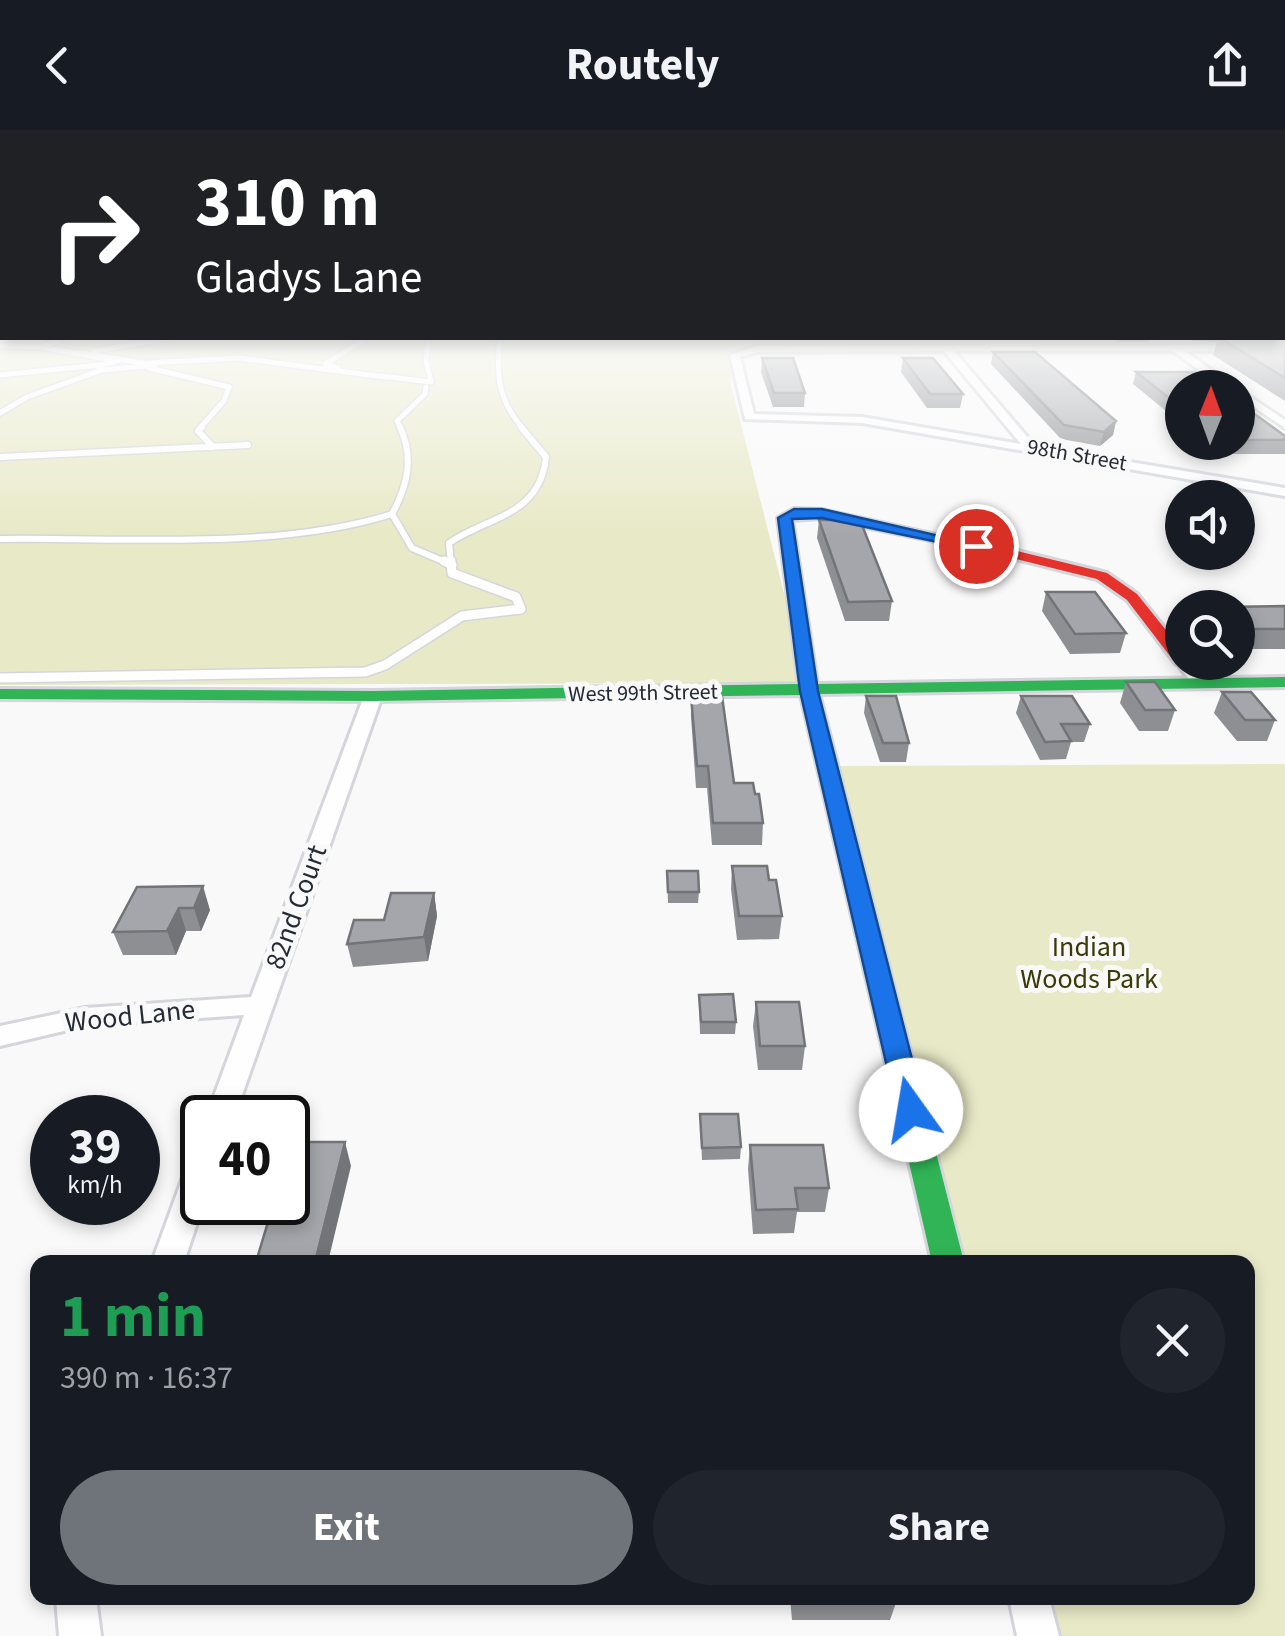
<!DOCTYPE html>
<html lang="en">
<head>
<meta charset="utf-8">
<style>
  :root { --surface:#171b24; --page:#20242c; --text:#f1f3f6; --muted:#9ea1a6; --accent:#6f737a }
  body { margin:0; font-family:"Source Sans 3",sans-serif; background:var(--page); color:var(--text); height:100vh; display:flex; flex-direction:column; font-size:38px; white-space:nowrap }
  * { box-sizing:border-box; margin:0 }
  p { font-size:32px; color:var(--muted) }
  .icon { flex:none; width:55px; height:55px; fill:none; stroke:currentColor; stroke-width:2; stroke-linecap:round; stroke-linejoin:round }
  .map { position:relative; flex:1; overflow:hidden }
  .drawer { position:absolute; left:30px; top:1125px; width:1225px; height:350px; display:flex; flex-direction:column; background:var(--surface); border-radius:20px; box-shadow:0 5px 15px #0003 }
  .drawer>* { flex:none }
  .banner { position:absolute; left:0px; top:0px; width:1285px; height:210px; box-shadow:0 5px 15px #0003; background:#202124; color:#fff; overflow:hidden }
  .needle { width:65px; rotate:1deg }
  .controls { position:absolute; left:1165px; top:240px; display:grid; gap:20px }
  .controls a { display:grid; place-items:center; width:90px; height:90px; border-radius:50%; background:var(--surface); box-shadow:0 5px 15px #0003; font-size:50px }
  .speed { position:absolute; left:30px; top:965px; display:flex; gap:20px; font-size:50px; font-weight:700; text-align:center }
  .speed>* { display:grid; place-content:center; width:130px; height:130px; border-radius:50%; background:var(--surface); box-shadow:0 5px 15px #0003; line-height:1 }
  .speed small { font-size:25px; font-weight:400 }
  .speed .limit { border:5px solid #111; border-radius:15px; background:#fff; color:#111 }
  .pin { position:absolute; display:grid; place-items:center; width:85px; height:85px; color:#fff; margin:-42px; border:5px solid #fff; border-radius:50%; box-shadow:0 2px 10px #0007 }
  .me { position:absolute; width:110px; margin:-55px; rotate:347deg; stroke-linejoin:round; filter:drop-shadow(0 0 8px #0008) }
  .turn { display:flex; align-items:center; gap:35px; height:210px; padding:0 30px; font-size:45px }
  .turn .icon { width:130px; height:130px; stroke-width:2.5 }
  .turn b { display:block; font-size:70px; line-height:85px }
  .round { display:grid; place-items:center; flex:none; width:105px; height:105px; border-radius:52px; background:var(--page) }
  .overview { display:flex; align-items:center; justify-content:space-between; height:170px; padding:0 30px }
  h1 { font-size:60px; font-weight:700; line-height:75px; color:#1e9e55 }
  .action { display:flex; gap:20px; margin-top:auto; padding:20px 30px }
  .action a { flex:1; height:115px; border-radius:60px; background:var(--accent); color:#fff; font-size:40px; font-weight:700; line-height:115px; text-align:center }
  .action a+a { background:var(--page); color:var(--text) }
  header { display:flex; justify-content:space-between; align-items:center; height:130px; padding:0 30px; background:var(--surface); font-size:45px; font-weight:700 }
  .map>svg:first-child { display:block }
</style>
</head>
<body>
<header><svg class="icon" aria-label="back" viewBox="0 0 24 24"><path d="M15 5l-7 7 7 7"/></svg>Routely<svg class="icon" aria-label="share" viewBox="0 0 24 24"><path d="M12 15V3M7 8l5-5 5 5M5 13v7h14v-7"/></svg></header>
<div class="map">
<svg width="1285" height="1506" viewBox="0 0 1285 1506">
  <rect width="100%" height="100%" fill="#f9f9f9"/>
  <path fill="#e8e9c6" d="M0,194l2,14h1141l43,9h-400l-54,5 -1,33 71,279 -2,16 -7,3 -793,2z
    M1285,634v872h-225l-10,-38h198v-336h-285l-128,-496z"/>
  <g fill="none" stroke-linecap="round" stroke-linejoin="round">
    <defs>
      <path id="lane-far2" d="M429,208l-3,23 5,21
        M500,208c-4,39 -2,61 23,91
        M0,216l42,1 76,14 -21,5 6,4 52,-5 -74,-12
        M42,217l24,-9
        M94,221l76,-13
        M147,233l92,-5 146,19
        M149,238l80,19 -5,14 -25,28
        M338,238l-13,-4 42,-26
        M0,245l100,-10
        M381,246l50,6
        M0,283l27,-16 75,-27
        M401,299l-4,-8 28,-27 1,-7"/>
      <path id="lane-far1" d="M202,297l-4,4 15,16
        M0,327l248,-12
        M392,384l20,34 38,16
        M0,409c124,-2 275,12 392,-25 16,-29 22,-57 8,-87
        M451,434l-2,-21c40,-27 91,-27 97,-86l-25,-30"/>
      <path id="lane" d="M444,431l8,4
        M0,548l365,-6 20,-7 77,-49 59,-7 -5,-12 -64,-24 -1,-12"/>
      <path id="street" d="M1285,215v6h-100l51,37h-12l-51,-37h-219l81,95 250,42v8l-423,-73 -117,-4 -15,-64 27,-9zM944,221l77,93 -159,-27 -108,-3 -14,-57 17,-5z
        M1238,259l47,31v8l-47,-32z
        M1179,528h3v4h12l15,20 -3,4h-12l-18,-24z
        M373,561l9,5 -148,422h-28l38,-103 -159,11 -85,20v-20l85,-18 166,-11 113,-301z
        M202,1024l2,48 -20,60h-32l35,-96 5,-9z
        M56,1468h40l5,38h-42z
        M1009,1468h40l10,38h-42z"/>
      <path id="fast" d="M794,379l28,1 174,38 -7,4 -167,-34 -30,2 25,164 468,-7v10l-466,7 145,568h-32l-131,-567 -428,6 -373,-2v-10l373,2 426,-7 -21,-166z"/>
      <path id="jam" d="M989,414l118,29 30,21 45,56v12h7l-13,2 -49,-64 -30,-21 -113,-28v-6z"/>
    </defs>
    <use href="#lane-far2" stroke="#d4d6dc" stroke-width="8"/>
    <use href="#lane-far1" stroke="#d4d6dc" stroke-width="9"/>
    <use href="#lane" stroke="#d4d6dc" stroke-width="12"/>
    <use href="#street" stroke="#d4d6dc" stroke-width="6"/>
    <use href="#fast" stroke="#d4d6dc" stroke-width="6"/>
    <use href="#jam" stroke="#d4d6dc" stroke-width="6"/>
    <use href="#lane-far2" stroke="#fefefe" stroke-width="5"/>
    <use href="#lane-far1" stroke="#fefefe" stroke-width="6"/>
    <use href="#lane" stroke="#fefefe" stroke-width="9"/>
    <use href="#street" fill="#fefefe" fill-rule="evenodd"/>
    <use href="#fast" fill="#30b455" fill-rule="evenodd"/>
    <use href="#jam" fill="#e5322d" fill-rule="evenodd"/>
  </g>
  <path fill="#8d8f93" d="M1282,194h3v77l-72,-46 4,-13 -24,-1 -6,-3h95z
    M1111,208h41l-3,4h-32z
    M993,222l123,69 -3,14 -13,11 -39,-7 -70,-75z
    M762,228l43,35 -1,14h-31l-12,-35z
    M903,228l60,36 -3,14h-33l-26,-36z
    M1136,242l46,16v36l-49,-40z
    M1238,272l47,34v18h-53l-11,-9h-13l-3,-3h33z
    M819,390l73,81 -3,20h-44l-28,-83z
    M1046,462l80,41 -6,20 -50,1 -28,-43z
    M1285,476v43h-46l-1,-2v-39z
    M1126,552l49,28 -7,21h-29l-19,-28z
    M1222,562l53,28 -8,21h-30l-23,-28z
    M691,566l43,87 21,11 8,29 -1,22h-50l-5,-57h-11l-5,-71z
    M866,566l43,47 -3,19h-26l-16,-49z
    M1021,566l69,28 -6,18h-13l-5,17 -26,1 -24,-47z
    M732,736l37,14 13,36 -3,23 -42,1 -6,-51z
    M667,741l32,21 -1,11h-30z
    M137,757l73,23 -9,21h-15l-10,24h-53l-10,-23z
    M434,763l3,23 -9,45 -75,6 -6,-23 37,-24z
    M699,865l37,27 -1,12h-35z
    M756,872l49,44 -3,24h-44l-5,-44z
    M700,984l41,33 -1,12 -38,1z
    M750,1015l79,43 -4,24h-28l-3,21 -41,1 -5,-65z
    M790,1468h107v2l-7,20h-98z"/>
  <path fill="#737478" d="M1116,291l-3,14 -13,11 4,-14z
    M203,756l7,24 -9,21 -7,-23z
    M434,763l3,23 -9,45 -4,-24z
    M179,778l7,23 -10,24 -9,-24z
    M345,1012l6,24 -23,96h-13z"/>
  <path fill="#a4a6ab" stroke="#737478" stroke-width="2.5" d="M1282,207h3v41l-65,-40z
    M993,222h42l81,69 -12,11 -40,-7z
    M762,228h31l12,35h-31z
    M903,228h30l30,36h-33z
    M1136,242h59l22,16h-35v20z
    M1238,272l47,34v4h-47z
    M819,390h41l32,81 -44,1z
    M1046,462h49l31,41 -51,1z
    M1285,476v23h-39l-8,-9v-12l-14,-1z
    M1126,552h29l20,28h-30z
    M1222,562h29l24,28h-30z
    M691,566h31l12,87h19l2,11h4l4,29h-50l-5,-57h-11z
    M866,566h30l13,47h-26z
    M1021,566h51l18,28h-29l10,17 -26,1z
    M732,736h35l2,14h7l6,36h-43z
    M667,741h31l1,21h-31z
    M203,756l-9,22h-15l-12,23 -54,1 24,-45z
    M391,763h43l-10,44 -77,7 7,-24h30z
    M733,864l3,28h-35l-2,-27z
    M756,872h43l6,44h-45z
    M700,984h38l3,33 -39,1z
    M291,1012h54l-30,120h-59l18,-60h14v-48z
    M750,1015h73l6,43h-34l3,21 -42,1z
    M796,1468h101v2h-101z"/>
  <linearGradient id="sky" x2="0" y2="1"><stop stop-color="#a5c9ef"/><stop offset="0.48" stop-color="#fcfcfc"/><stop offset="1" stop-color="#fcfcfc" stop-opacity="0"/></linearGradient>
  <rect width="1285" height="405" fill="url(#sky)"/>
  <path fill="#1a73e8" stroke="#114b97" stroke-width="2.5" d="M794,379h28l161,37 -7,4 -154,-32 -30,1 26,172 107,419 -4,8h-20l-4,-8 -97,-419 -22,-173z"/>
  <g text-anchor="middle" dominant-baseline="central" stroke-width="10" stroke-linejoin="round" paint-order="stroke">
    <g font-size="22" fill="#252b36" stroke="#f9f9f9">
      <text transform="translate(1077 325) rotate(10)">98th Street</text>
      <text transform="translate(643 563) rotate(-1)">West 99th Street</text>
    </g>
    <g font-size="28" fill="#252b36" stroke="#f9f9f9">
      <text transform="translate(296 777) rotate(-70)">82nd Court</text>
      <text transform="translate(130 886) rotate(-6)">Wood Lane</text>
    </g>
    <g font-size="28" fill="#3b3a07" stroke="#f9f9f9">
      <text x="1089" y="817">Indian<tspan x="1089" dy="32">Woods Park</tspan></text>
    </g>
  </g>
</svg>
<div class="controls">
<a><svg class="needle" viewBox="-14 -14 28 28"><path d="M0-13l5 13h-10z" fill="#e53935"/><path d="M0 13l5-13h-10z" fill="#9ea1a6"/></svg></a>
<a><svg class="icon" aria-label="sound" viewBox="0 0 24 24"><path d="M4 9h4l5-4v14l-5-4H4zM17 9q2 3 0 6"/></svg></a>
<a><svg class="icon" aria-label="search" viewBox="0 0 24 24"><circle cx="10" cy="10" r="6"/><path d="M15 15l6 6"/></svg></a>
</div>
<div class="speed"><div>39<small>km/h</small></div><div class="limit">40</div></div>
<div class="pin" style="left:976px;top:416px;background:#d93025"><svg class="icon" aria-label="arrive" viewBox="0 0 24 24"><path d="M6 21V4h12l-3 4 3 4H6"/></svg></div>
<svg class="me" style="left:911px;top:980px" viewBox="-20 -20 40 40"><circle r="19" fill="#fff"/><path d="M0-13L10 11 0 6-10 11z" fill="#1a73e8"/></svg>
<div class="banner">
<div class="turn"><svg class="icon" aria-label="right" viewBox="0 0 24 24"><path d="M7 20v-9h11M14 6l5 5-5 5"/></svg><div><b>310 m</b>Gladys Lane</div></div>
</div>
<section class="drawer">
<div class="overview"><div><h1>1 min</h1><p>390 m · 16:37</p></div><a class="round"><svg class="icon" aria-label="close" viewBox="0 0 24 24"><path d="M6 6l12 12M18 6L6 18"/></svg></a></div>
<div class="action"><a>Exit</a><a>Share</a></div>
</section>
</div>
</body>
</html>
